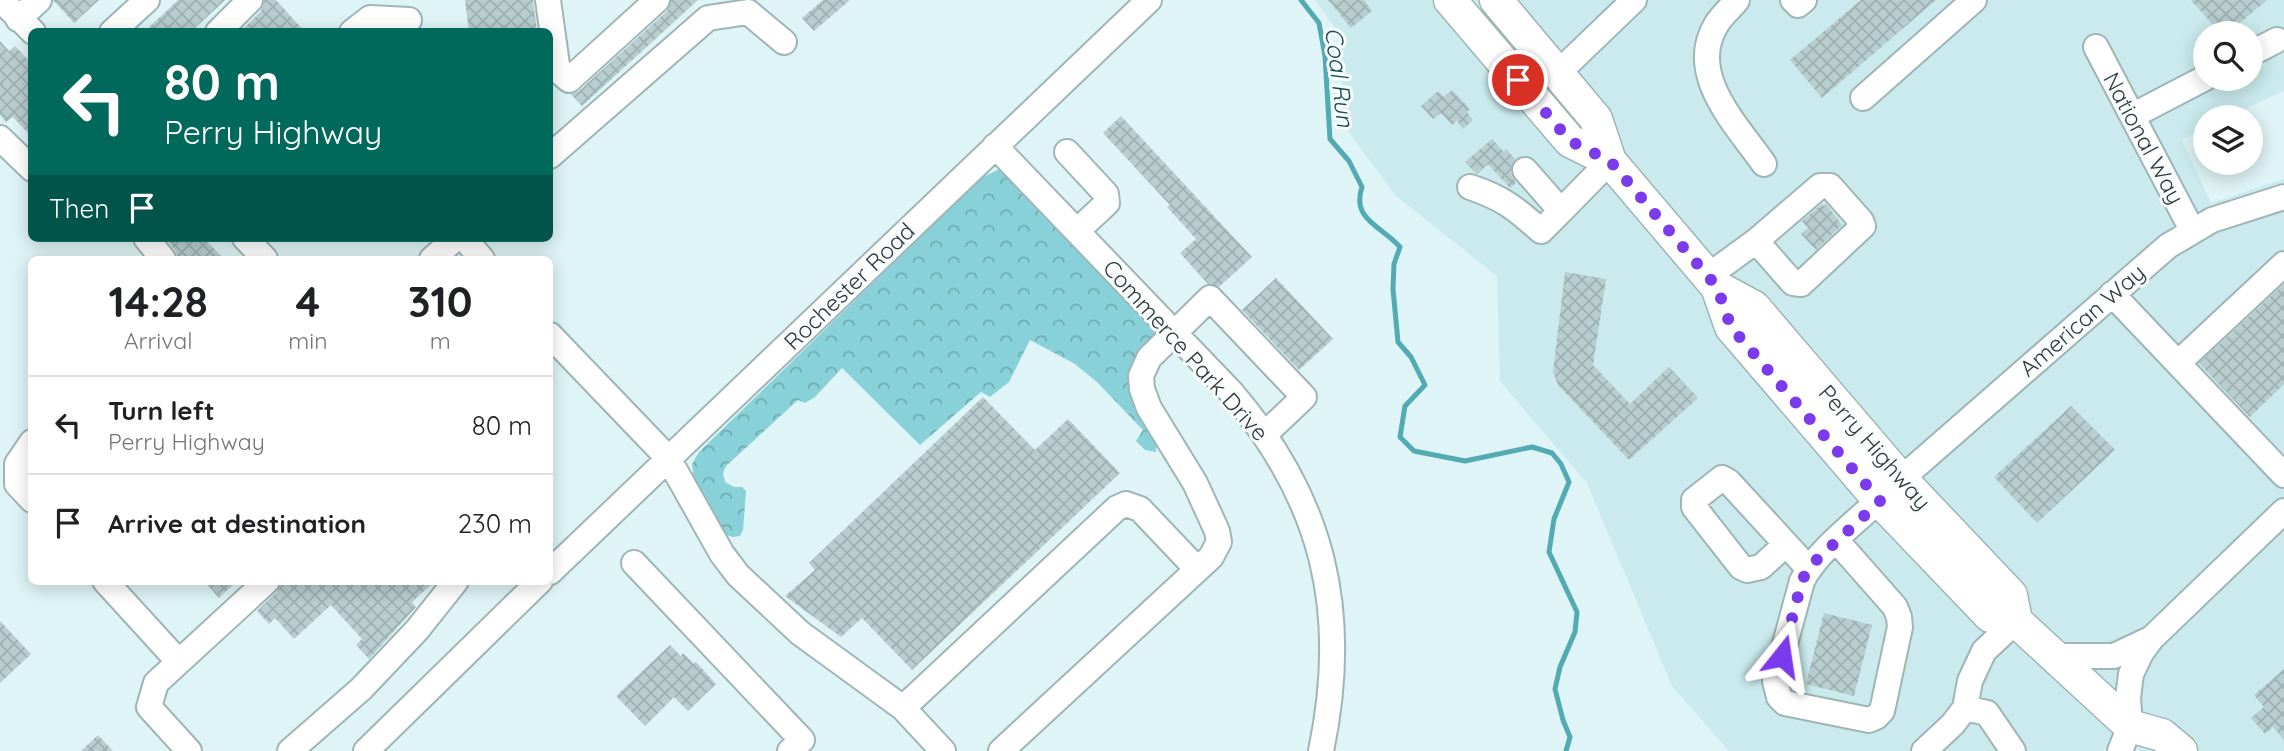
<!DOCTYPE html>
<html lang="en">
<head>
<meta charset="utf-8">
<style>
  :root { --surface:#fff; --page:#f2f2f2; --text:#202124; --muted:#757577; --line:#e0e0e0 }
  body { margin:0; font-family:Quicksand,sans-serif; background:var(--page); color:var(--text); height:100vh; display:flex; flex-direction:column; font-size:26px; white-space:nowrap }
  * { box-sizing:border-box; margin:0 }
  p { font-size:23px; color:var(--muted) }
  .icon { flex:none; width:38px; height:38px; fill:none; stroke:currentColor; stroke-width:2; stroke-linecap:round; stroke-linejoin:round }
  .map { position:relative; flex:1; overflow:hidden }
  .drawer { position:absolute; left:28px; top:256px; width:525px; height:329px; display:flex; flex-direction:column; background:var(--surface); border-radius:10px; box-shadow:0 4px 18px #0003 }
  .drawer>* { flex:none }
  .guide { position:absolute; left:28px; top:28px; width:525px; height:214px; border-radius:10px; box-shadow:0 4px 18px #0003; background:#00695c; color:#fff; overflow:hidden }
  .buttons { position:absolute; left:2193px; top:21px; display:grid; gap:14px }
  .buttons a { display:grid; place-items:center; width:70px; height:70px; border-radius:50%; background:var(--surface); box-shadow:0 4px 18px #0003; font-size:35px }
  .pin { position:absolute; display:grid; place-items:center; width:60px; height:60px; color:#fff; margin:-30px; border:4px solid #fff; border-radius:50%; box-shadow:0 2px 7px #0007 }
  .me { position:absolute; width:77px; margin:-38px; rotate:15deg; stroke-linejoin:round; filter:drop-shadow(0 0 5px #0008) }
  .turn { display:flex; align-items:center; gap:24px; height:147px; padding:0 21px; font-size:32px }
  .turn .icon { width:91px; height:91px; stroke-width:2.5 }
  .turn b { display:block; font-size:49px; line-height:60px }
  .then { display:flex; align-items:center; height:66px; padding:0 21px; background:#0003; gap:14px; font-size:26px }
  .eta { display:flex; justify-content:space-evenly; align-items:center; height:119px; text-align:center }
  .eta b { font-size:42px; font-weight:800; line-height:49px }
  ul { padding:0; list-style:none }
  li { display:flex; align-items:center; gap:21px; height:98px; padding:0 21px; border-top:2px solid var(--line) }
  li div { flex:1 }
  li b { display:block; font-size:26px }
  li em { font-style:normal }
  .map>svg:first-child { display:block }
</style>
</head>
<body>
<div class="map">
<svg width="2284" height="751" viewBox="0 0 2284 751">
  <defs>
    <pattern id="park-crowns" width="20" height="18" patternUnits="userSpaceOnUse" patternTransform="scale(1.75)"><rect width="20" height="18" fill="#89d1d8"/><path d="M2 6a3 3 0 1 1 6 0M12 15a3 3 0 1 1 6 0" fill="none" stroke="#70abb0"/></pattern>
    <pattern id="building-cross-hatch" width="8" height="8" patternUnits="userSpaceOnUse" patternTransform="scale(1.75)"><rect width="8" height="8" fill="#b8cdcf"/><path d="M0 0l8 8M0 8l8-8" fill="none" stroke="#9eb1b2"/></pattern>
  </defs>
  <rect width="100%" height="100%" fill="#def4f6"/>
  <path fill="#caeaed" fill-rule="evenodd" d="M1315,0h969v91l-56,26h-23v11l-23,12 29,63 73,-24v572h-145l-10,-24 -26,24h-374l-57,-65 -85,-203 -87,-102 -3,-105 -101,-80 -54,-73v-85zM2205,33h45v46h-45z"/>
  <path fill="url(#park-crowns)" d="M1012,163l138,156 5,16 -10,11 -16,24 3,17 25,55 -1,10 -11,-2 -9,-9 7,-11 -46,-48 -22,-18 -45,-24 -21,42 -19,15 -9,-5 -61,53 -78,-77 -27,29 -10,6 -7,-3 -72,66 -3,7 2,9 9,5h8l4,4 -3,39 -3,6 -7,1 -6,-2 -33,-55 -2,-16 7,-12 282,-274z"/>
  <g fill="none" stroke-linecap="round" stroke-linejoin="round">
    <path stroke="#52abb2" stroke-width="5" d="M1301,0l18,23 6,33 5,83 19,22 13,26c-11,33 20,39 38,60l-6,17 -1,25 5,53 13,15 14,28 -20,21 -5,31 14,14 51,10 67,-14 20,6 9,11 8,18 -15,37 -5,33 28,60 -2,20 -15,35 -5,22 8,31 7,17 -4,14"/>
  </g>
  <path fill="url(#building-cross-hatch)" d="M53,0h46l-25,23z
    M178,0h47l-34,32h-47z
    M264,0h12l29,32h-65l21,-21z
    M465,0h68l4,32h-68z
    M671,0h27l-116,106 -11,-12 8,-3 88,-80z
    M823,0h27l-36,31 -12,-13z
    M1328,0h36l8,11 -21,17z
    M1861,0h75l-114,98 -32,-38z
    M2191,0h76l-39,33h-8z
    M0,41l9,10 6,-5 17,18v73l-19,-20 -7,5 -6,-7z
    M1452,90l18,19 -3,3 6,8 -10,9 -6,-8 -5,4 -11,-12 -8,6 -12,-13 17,-15 6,6z
    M1121,116l131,141 -33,30 -11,-3 -28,-31 16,-14 -29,-32 3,-2 -67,-72z
    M1492,139l12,13 2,-3 9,10 -5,13 6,11 -6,5 -22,-24 -11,10 -12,-12z
    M1822,204l2,2 2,-2 16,21 -26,25 -15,-16 7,-6 -6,-7z
    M165,238h39l20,21h-46l-3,-9z
    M1565,272l41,7 -13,86 37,39 39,-37 29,31 -69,62 -71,-75 -5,-13z
    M1276,278l57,61 -34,31 -57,-60z
    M2284,284v100l-34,33 -51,-54z
    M983,397l52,53 33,-31 52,54 -208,197 -50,-52 -21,19 -56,-41 30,-26 -6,-7z
    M2071,406l44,44 -78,73 -43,-46z
    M204,581h33l-18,17z
    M283,581h152l-23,21 4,5 -47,52 -13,-14 6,-6 -31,-34 -37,34 -19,-21 -6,6 -12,-13 20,-19z
    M1824,613l48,12 -18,71 -48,-12z
    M0,621l31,33 -31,29z
    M670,645l11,11 2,-3 11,11 2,-2 20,22 -28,27 -14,-14 -29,29 -29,-30z
    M2284,669v71l-11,-13 -8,7 -14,-16 13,-11 -10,-12z
    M98,735l15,16h-32z"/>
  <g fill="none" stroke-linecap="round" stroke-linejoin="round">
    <defs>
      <path id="minor" d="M1,0l32,32
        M548,0l9,65 5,9 7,6 88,-80
        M1737,0c-6,8 -16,16 -21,25 -30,50 21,100 48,139
        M1793,0l5,5 6,-5
        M18,19l21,-19
        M112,32l35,-32
        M218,32l32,-32
        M352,32l18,-14 39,2
        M2096,47l96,183
        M2250,54l27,-14
        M1558,73l76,-73
        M1863,98l111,-98
        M2132,116l73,-38
        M0,138l32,31
        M995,146l237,247c92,108 118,219 89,358
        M1067,152l39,42 1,9 -30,28
        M550,156l158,-138 40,-6 36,30
        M1525,170l36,41 49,-50
        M1470,187c33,11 45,21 71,44l20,-20
        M146,238l17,21
        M245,238l20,21
        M464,238l18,21
        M432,259l24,-21
        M1708,276l48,-35 64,-55h10l31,35 2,5 -62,58 -8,-1 -37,-42
        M2112,294l172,181
        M550,335l118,123 54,96 16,21 62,58 103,75 40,43
        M2178,363l106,-99
        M32,442l-15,22v20l15,16
        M1836,540l59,67 4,10 1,10 -18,84 -6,6 -7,3 -84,-17 -6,-6 -4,-16 27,-100c17,-35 71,-71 99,-102l267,-233 44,-26 72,-23
        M1785,545l-24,22 -14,3 -6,-3 -47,-60v-7l28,-22 7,4 79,86
        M634,563l168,177 -12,11
        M550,572l599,-572
        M105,581l73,80
        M2052,656h62l34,-16
        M903,708l214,-200 9,-4 14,5 57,60
        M1965,708l22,5 26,38
        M189,751l-40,-44 7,-24 111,-102
        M290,751l71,-62 56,-59 39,-49
        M366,751l174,-170
        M1001,751l210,-194 8,-15 -2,-11 -22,-48 -46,-75 -7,-19 -1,-13 8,-18 61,-60 94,99 -39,37
        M1924,751l29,-27 12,-16 5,-27 14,-30 32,-30
        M2120,751l10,-25 -2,-28 3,-24 10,-21 11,-15 132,-127"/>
      <path id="major" d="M1450,0l120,141 40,20
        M1496,0l100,119 14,42 107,126 14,40 149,174 110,115 26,5 114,105 32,9 19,16
        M1717,287l37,20 147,172 110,116 5,26"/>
    </defs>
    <use href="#minor" stroke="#9fb5b7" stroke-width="28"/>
    <use href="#major" stroke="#9fb5b7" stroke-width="35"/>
    <use href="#minor" stroke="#fff" stroke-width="24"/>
    <use href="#major" stroke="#fff" stroke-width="32"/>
  </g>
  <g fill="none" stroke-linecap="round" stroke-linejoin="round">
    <path stroke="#7c3aed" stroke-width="12" stroke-dasharray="0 21.6" d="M1518,80l52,61 40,20 107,126 14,40 149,174 -72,67 -6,13 -20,75"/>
  </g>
  <g text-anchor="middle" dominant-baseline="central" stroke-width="6" stroke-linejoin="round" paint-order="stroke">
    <g font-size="23" fill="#2f3838" stroke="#f9fdfe">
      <text transform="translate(2144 138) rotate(62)">National Way</text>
      <text transform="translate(849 286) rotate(-44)">Rochester Road</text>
      <text transform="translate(2082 320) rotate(-41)">American Way</text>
      <text transform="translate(1186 350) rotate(48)">Commerce Park Drive</text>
      <text transform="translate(1875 447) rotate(49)">Perry Highway</text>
    </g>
    <g font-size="24" font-style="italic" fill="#164d52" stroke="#f9fdfe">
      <text transform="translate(1340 77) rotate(83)">Coal Run</text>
    </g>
  </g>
</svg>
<div class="buttons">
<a><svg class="icon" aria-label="search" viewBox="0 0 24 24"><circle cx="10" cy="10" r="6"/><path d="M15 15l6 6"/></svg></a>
<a><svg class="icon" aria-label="layers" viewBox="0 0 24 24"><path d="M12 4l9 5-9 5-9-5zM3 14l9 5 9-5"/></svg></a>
</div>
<div class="pin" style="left:1518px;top:80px;background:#d93025"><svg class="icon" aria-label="arrive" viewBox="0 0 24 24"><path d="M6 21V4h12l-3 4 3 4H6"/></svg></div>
<svg class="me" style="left:1782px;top:656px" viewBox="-20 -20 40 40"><path d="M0-17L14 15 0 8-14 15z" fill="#7c3aed" stroke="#fff" stroke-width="4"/></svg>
<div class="guide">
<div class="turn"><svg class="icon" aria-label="left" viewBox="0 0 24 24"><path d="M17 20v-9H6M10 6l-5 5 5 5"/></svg><div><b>80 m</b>Perry Highway</div></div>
<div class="then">Then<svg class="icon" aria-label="arrive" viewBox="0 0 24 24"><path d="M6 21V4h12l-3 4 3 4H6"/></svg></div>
</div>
<section class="drawer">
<div class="eta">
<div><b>14:28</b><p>Arrival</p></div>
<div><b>4</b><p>min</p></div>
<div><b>310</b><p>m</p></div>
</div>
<ul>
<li><svg class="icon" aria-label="left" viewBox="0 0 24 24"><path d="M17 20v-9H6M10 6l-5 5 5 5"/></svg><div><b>Turn left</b><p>Perry Highway</p></div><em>80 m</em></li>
<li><svg class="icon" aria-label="arrive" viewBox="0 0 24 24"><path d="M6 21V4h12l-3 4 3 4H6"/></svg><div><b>Arrive at destination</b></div><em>230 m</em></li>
</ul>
</section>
</div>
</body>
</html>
